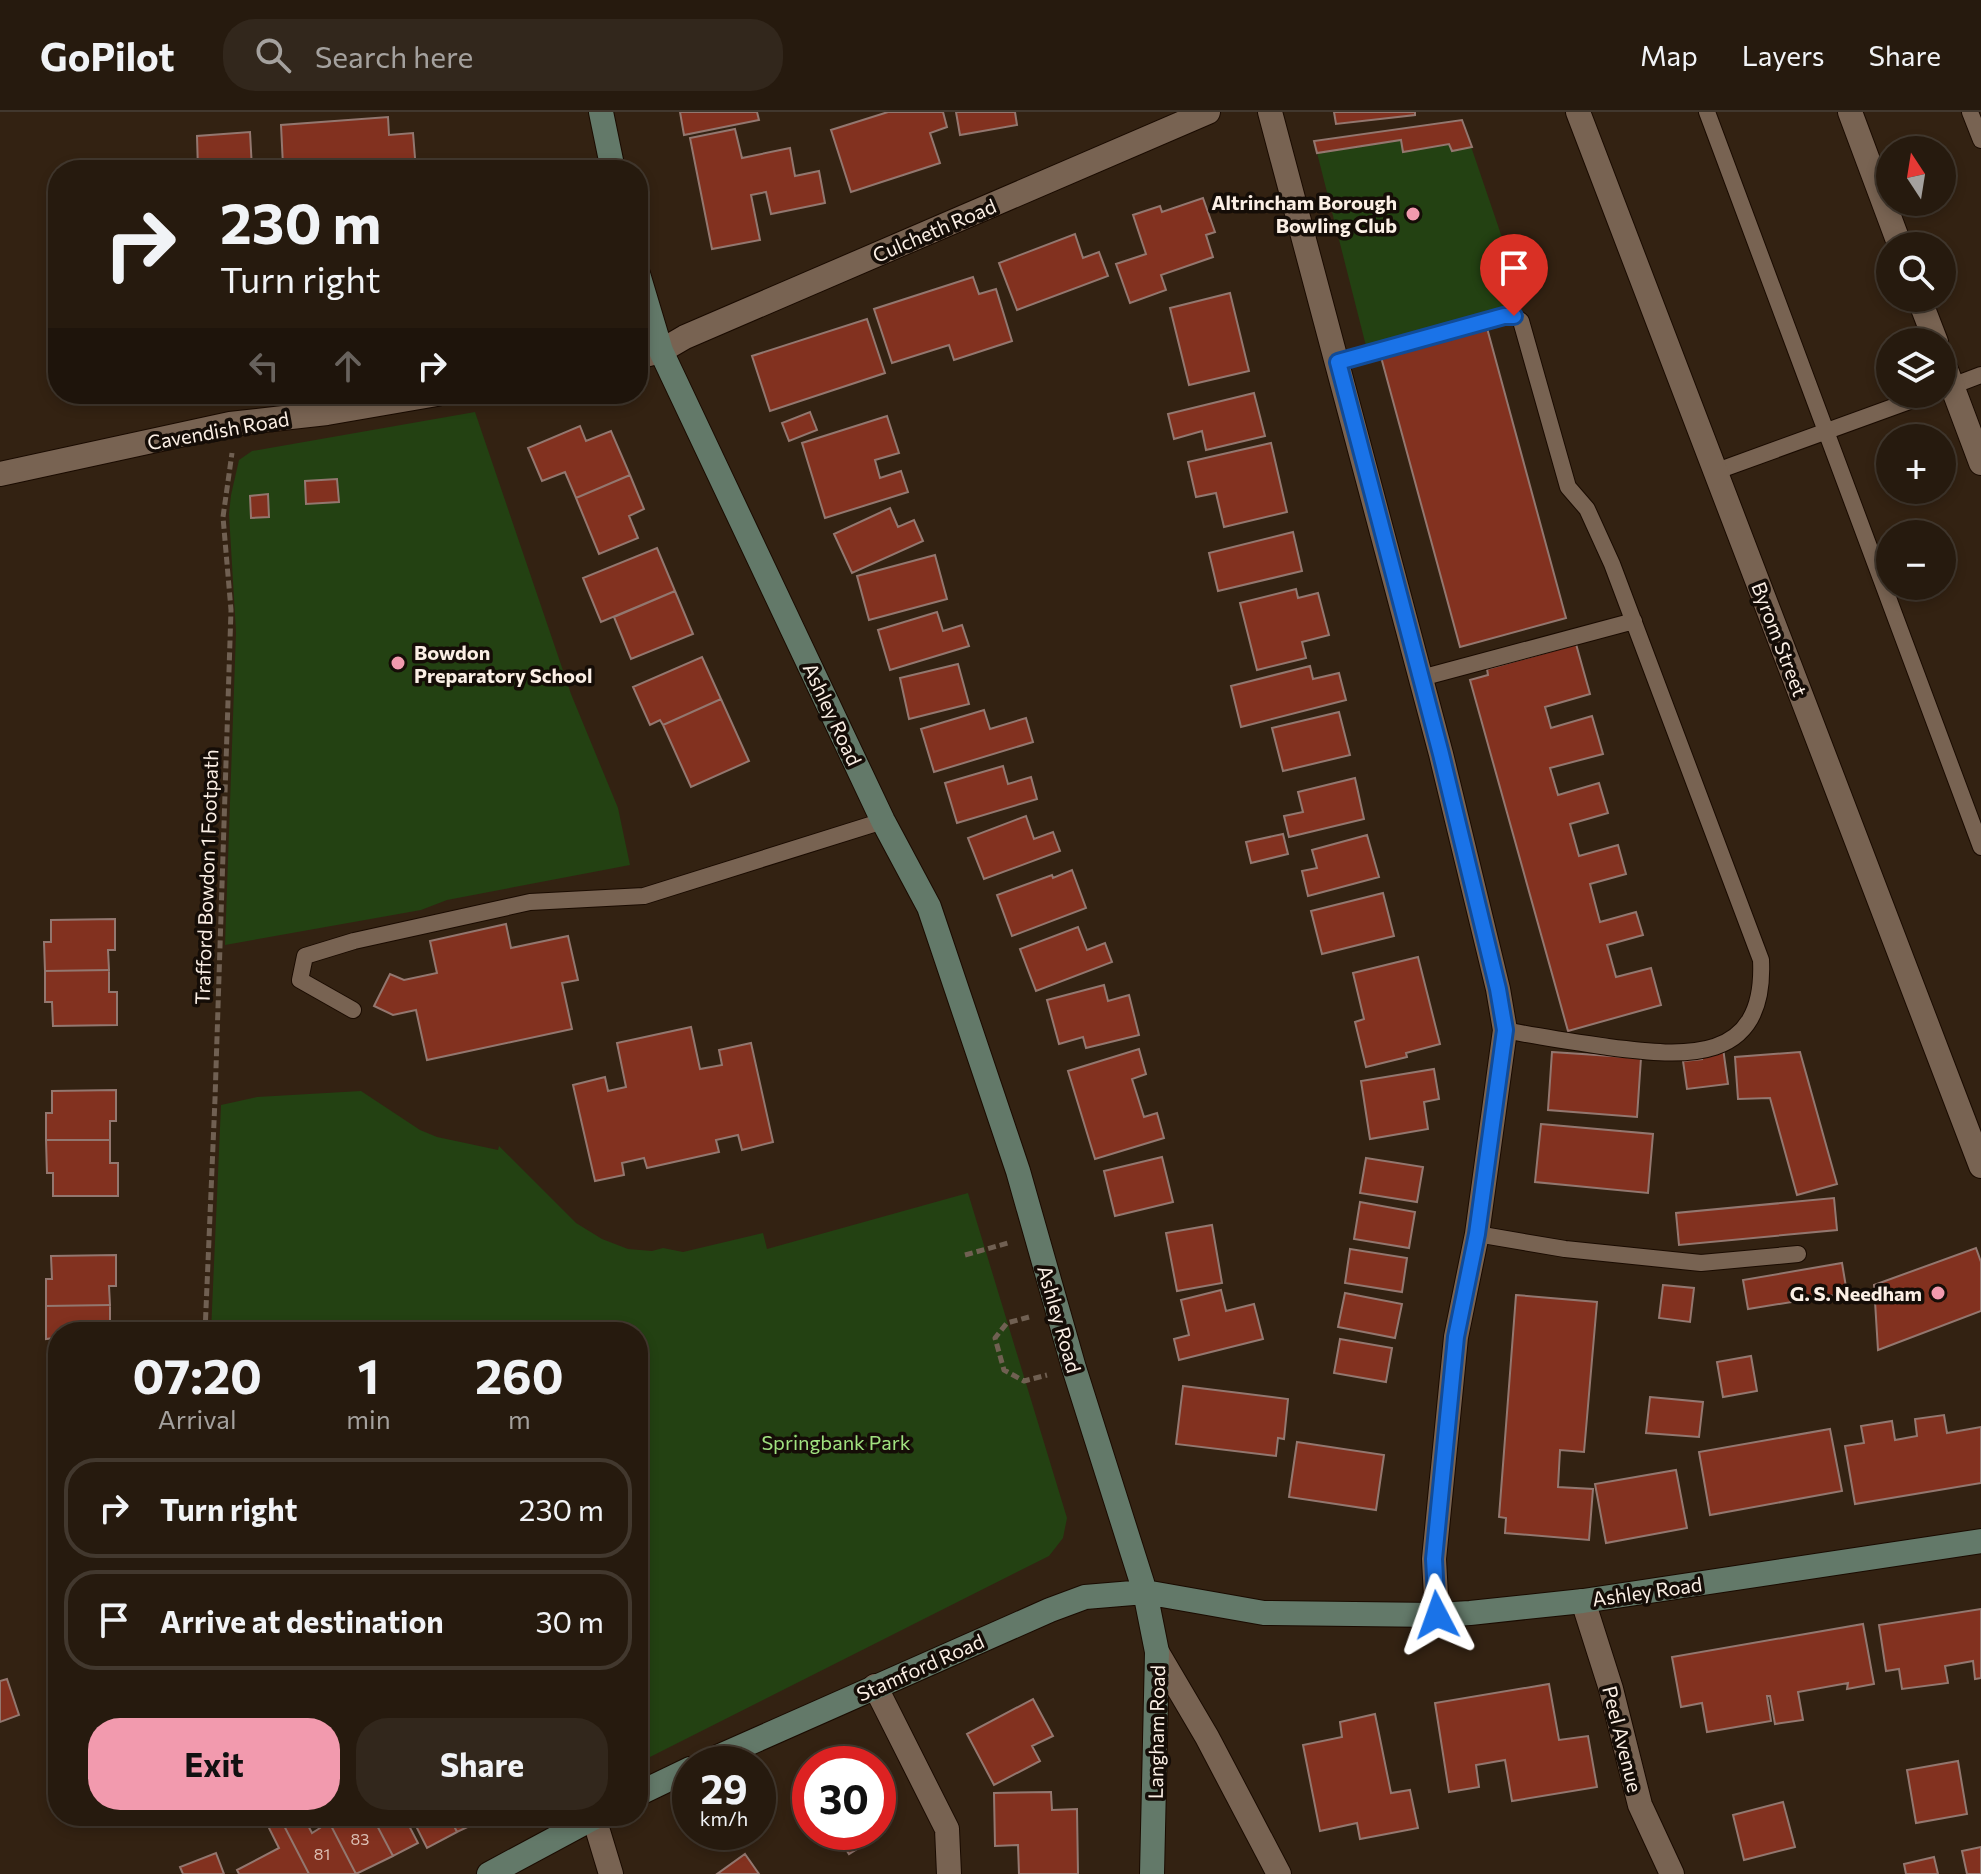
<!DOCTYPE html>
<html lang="en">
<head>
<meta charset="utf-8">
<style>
  :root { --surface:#261a0e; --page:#32271c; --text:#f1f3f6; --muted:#a4a19e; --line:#42382e; --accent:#f29aae }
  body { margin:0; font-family:Commissioner,sans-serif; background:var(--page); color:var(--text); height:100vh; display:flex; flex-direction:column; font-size:30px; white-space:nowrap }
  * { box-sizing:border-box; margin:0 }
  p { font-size:26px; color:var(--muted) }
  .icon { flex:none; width:44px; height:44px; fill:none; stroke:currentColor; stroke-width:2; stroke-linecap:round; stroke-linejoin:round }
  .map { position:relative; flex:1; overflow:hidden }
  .sheet { position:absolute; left:48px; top:1210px; width:600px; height:504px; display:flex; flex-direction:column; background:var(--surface); border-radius:32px; box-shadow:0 4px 12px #0003,0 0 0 2px var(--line) }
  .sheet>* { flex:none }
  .guide { position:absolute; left:48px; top:48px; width:600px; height:244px; border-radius:32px; box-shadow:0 4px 12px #0003,0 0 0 2px var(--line); background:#261a0e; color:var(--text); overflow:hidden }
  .needle { width:52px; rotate:348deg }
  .buttons { position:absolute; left:1876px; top:24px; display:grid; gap:16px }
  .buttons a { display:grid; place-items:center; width:80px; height:80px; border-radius:50%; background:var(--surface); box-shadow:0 4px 12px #0003,0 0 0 2px var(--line); font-size:40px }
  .speed { position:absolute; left:672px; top:1634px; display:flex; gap:16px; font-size:40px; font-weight:700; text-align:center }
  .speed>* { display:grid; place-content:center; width:104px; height:104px; border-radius:50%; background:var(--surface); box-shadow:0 4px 12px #0003,0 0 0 2px var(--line); line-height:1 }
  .speed small { font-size:20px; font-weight:400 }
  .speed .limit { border:12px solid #d22; background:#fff; color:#111 }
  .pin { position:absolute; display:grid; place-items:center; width:68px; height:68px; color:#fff; margin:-82px -34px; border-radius:50% 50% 50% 0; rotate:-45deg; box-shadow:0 0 8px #0007 }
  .pin .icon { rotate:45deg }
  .me { position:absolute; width:88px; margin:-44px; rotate:356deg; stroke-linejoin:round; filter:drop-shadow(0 0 6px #0008) }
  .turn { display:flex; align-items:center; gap:28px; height:168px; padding:0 40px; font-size:36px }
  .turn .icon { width:104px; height:104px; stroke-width:2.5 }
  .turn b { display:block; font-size:56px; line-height:68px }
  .lanes { display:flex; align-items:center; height:76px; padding:0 40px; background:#0003; justify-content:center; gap:40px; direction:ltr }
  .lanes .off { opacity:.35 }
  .eta { display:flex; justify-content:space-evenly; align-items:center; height:136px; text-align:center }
  .eta b { font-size:48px; font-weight:700; line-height:56px }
  .cta { display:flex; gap:16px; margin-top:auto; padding:16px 40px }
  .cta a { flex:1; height:92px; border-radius:32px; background:var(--accent); color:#111; font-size:32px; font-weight:700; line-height:92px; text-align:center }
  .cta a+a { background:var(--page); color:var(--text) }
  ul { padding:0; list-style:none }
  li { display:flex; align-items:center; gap:24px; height:100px; margin:0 16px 12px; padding:0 24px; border:4px solid var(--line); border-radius:32px }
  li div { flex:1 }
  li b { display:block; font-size:30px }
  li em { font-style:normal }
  header { display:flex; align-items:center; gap:48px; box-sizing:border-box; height:112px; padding:0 40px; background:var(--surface); border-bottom:2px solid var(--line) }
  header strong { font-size:38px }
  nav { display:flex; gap:44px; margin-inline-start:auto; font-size:28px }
  .search { width:560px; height:72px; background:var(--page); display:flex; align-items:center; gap:20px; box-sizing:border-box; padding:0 28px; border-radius:32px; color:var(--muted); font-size:30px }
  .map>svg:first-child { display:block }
</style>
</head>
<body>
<header>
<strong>GoPilot</strong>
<div class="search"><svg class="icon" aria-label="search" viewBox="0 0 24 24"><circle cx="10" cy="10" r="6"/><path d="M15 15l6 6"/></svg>Search here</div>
<nav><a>Map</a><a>Layers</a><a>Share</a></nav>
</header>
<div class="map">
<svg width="1981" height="1762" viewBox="0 0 1981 1762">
  <rect width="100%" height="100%" fill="#332212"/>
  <path fill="#234112" d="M1462,8l63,185 -158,45 -53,-209z
    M475,300l96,282 47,114 12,57 -183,35 -26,10 -196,35 11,-313 -7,-118 2,-19 8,-35 13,-9z
    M361,979l59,39 17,7 61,13 1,-4 77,77 26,16 26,10 24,2 11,-3 20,4 80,-19 4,16 201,-56 99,325 -4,20 -14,18 -401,202h-10v-426h-427l10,-227 36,-8z"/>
  <path fill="#82311f" stroke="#93776f" stroke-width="2" d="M680,0h77l2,8 -75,15z
    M888,0h55l4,15 -17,6 10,30 -89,29 -20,-62z
    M956,0h59l2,13 -57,10z
    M1334,0h81v3l-79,9z
    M388,5l1,18 24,-2 3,37h-72v-8l-61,4 -2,-41z
    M1462,8l10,27 -20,4 -3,-7 -46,8 -2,-12 -84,13 -3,-12z
    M735,17l7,29 48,-10 5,28 24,-5 6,32 -54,11 -5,-22 -15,3 9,45 -48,9 -22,-111z
    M250,20l2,37 75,-5v6h-129l-1,-34z
    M1203,86l12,34 -9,3 7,22 -52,18 5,15 -36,13 -14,-39 30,-10 -13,-39 27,-9 2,6z
    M1075,122l8,24 16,-6 9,24 -91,34 -18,-47z
    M973,165l6,17 17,-5 16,52 -58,19 -5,-15 -57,18 -18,-54z
    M1230,181l19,78 -60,14 -19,-77z
    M867,207l18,54 -115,38 -18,-55z
    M1487,216l79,290 -106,29 -79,-290z
    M1254,281l11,43 -59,14 -4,-19 -28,8 -6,-25z
    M810,300l7,18 -28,11 -7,-18z
    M887,304l12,37 -24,7 5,18 21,-7 7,21 -83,26 -23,-75z
    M580,314l6,15 25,-10 19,44 -54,23 -11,-26 -23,9 -14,-33z
    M1271,331l16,69 -63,15 -8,-34 -20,4 -8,-35z
    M630,363l14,34 -15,7 9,22 -39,16 -23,-56z
    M337,367l2,23 -33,2 -1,-23z
    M268,382l1,23 -18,1 -1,-22z
    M890,396l8,19 16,-7 9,21 -71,32 -18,-39z
    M1293,420l9,39 -84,20 -9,-38z
    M657,436l18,43 -74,31 -18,-44z
    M935,443l12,44 -78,21 -12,-44z
    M1296,477l2,9 20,-5 11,42 -27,7 4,16 -49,12 -17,-67z
    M675,479l18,43 -62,25 -17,-42z
    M937,500l6,19 19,-6 7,21 -79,24 -12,-40z
    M1576,532l14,50 -45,13 6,21 41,-12 11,38 -53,14 8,27 41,-12 9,30 -38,11 9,32 39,-11 8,29 -36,10 10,38 36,-10 7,23 -36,10 9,32 35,-9 10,37 -93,26 -98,-351 18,-5 -1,-6z
    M702,545l19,42 -58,26 -3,-5 -10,5 -17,-38z
    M958,552l11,40 -60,15 -9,-41z
    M1310,554l3,13 26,-6 7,27 -105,27 -10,-41z
    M721,587l28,62 -58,26 -28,-62z
    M984,598l6,19 36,-11 7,24 -99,30 -13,-43z
    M1339,600l11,43 -67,16 -11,-43z
    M1003,654l5,18 23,-7 6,22 -80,24 -12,-40z
    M1355,666l9,41 -75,18 -5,-21 19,-4 -5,-20z
    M1026,704l8,23 19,-7 7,19 -76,28 -16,-41z
    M1283,722l5,20 -37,9 -5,-21z
    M1367,723l12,42 -71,19 -6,-25 15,-3 -5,-18z
    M1072,758l14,38 -74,28 -15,-41 55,-20 1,3z
    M1383,781l11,43 -72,18 -11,-43z
    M115,807v31h-7l1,20 -64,1 -1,-29h7v-22z
    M506,812l5,24 57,-12 10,44 -16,3 10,46 -145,31 -11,-50 -23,5 -19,-9 16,-32 14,6 33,-7 -7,-32z
    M1078,815l9,23 18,-7 7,19 -76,29 -16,-42z
    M1418,845l22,87 -34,9 1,4 -41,10 -11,-45 9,-3 -11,-46z
    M109,858v22h8v33l-64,1 -1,-24h-7v-31z
    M1104,873l4,16 21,-6 10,40 -53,13 -3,-11 -24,7 -12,-44z
    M691,915l9,42 22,-4 -3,-15 32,-7 22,99 -31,8 -4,-15 -22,5 3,12 -72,16 -3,-10 -22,5 2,12 -29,6 -22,-96 32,-8 3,14 18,-4 -9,-44z
    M1723,936l5,36 -41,5 -4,-28 19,-2 -1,-8z
    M1139,937l7,25 -14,5 12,38 13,-4 7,25 -69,21 -27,-88z
    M1552,940l89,6 -4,59 -89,-7z
    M1800,940l37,132 -40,11 -27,-97 -32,1 -3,-42z
    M1434,957l5,30 -15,3 4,27 -58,10 -9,-58z
    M116,978v31h-6v19h-64v-27h6v-22z
    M1541,1012l112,10 -5,59 -113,-11z
    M46,1028h64v23h8v33h-65v-23h-6z
    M1162,1045l11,45 -58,14 -11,-45z
    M1366,1046l57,9 -6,35 -57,-9z
    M1834,1086l3,32 -158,15 -3,-32z
    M1360,1090l55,10 -6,36 -55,-9z
    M1212,1113l10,58 -45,8 -11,-58z
    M1976,1136l5,14v49l-103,39 -4,-65z
    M1350,1137l57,9 -5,34 -57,-9z
    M116,1143v31h-7l1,19 -64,1v-27h6l-1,-23z
    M1842,1151l5,30 -99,16 -5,-29z
    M1663,1173l31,3 -4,34 -31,-4z
    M1221,1178l5,21 28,-7 9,35 -84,21 -5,-21 15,-4 -8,-35z
    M1345,1181l57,11 -7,34 -57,-11z
    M1516,1183l81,7 -13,150 -24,-2 -2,37 35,2 -4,51 -84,-7 1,-15 -7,-1z
    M110,1193v23h8v4h-60v30h-4v-24l-8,1v-33z
    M1340,1227l52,9 -6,34 -52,-9z
    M1751,1244l6,35 -34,6 -6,-35z
    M1183,1274l105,13 -4,40 -6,-1 -2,18 -100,-12z
    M1650,1285l53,5 -4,35 -53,-4z
    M1944,1303l3,18 34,-6v56l-126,21 -10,-58 19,-3 -3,-17 31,-5 3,19 22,-4 -2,-17z
    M1830,1317l12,62 -132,24 -11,-63z
    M1297,1330l87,13 -8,55 -87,-13z
    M1676,1358l11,58 -81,15 -11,-59z
    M50,1448h8v55l-8,-1z
    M1981,1497v69l-6,1 -2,-18 -28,5 3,17 -46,6 -3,-20 -13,2 -7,-46z
    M1863,1512l11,60 -27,5 1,-6 -50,9 5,28 -28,4 -5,-28h-3l4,25 -64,11 -5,-29 -21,4 -9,-50z
    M7,1567l12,36 -19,7v-41z
    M1549,1572l10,56 29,-4 9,51 -85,14 -7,-41 -29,5 3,22 -30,5 -14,-89z
    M1033,1587l20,37 -21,10 8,15 -46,24 -27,-51z
    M1375,1602l16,79 19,-3 8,38 -58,11 -3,-16 -37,8 -17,-86 39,-8 -2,-15z
    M1958,1649l9,53 -51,9 -9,-53z
    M1051,1680l1,18 25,-1 1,65h-59l-1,-29 -23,1 -1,-53z
    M1783,1690l12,45 -51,13 -11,-45z
    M279,1704h24l9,17 8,-5 -6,-12h12l30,58h-47z
    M279,1704l30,58h-70l-2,-4 42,-22 -13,-26z
    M326,1704h22l2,3 7,-3h15l21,40 -37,18z
    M372,1704h32l14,27 -25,13z
    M411,1704h38l8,16 -30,16z
    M449,1704h37l1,2 -30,14z
    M878,1711l6,9 -35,22 -14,-22h43z
    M1981,1735v27h-14l-5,-23z
    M216,1741l8,21h-41l-3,-7z
    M745,1742l14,20h-42z
    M1934,1745l4,17h-32l-2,-10z"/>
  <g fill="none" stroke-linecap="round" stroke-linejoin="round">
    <defs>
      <path id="lane" d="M1707,0l274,735
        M1970,0l11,28
        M1338,250l166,-46h10l7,5 47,166 19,22 25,55 149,396c5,105 -76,97 -153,87 -34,-5 -69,-10 -103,-17
        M1944,277l37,-14
        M1717,359l212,-77
        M1421,566l213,-57
        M353,898l-53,-30 5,-24 49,-15 176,-39 114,-6 239,-75
        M1477,1122l88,15 136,14 97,-9"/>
      <path id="street" d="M1270,0l171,642 57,235 7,41 -28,204 -21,103 -22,222 3,56
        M1578,0l403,1054
        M1850,0l50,134
        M1919,186l17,44
        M638,245l23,-6 24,-14 523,-225
        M1942,247l39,104
        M0,362l230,-50 97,-11 110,-19
        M1583,1489l28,88 29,116 32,69
        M1157,1540l50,85 72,137
        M875,1574l72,143 2,45
        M594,1706l17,56"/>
      <path id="secondary" d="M601,0l12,58
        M638,162l23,77 222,470 46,86 89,264 56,197 71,224 12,60 -5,222
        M702,1652l348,-154 35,-13 60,-5 119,21 173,2 33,-2 113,-12 398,-60
        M638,1682l52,-25
        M489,1762l108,-58"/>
    </defs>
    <use href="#lane" stroke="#1a0b00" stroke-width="18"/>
    <use href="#street" stroke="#1a0b00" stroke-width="26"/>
    <use href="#secondary" stroke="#1a0b00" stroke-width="26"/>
    <path stroke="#706052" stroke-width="5" stroke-dasharray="8 4" stroke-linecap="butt" d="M965,1143l43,-12
      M1029,1205l-22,6 -12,15 9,32 20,11 23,-6
      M205,1220l10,-233 16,-489 -8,-93 9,-64"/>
    <use href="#lane" stroke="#786352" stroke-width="16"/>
    <use href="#street" stroke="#786352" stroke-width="24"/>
    <use href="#secondary" stroke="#637969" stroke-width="24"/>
  </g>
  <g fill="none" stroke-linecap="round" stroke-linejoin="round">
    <defs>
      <path id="route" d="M1437,1503l-3,-56 22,-222 21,-103 28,-204 -7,-41 -57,-235 -103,-392 166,-46h10"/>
    </defs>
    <use href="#route" stroke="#114b97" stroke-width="20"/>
    <use href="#route" stroke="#1a73e8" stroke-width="14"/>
  </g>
  <g fill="#f29aae" stroke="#150d07" stroke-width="3">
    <circle cx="1413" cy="102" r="8"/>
    <circle cx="398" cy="551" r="8"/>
    <circle cx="1938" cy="1181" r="8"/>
  </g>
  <g text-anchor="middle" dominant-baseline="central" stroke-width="7" stroke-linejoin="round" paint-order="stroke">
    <g font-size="16" fill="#ddc0b4">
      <text x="360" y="1726">83</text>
      <text x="322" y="1741">81</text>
    </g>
    <g font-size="20" font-weight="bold" fill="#fbefe5" stroke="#150d07" text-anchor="end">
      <text x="1397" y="90">Altrincham Borough<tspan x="1397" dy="23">Bowling Club</tspan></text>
      <text x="414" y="540" text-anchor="start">Bowdon<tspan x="414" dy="23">Preparatory School</tspan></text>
      <text x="1922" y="1181">G. S. Needham</text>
    </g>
    <g font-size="20" fill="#fbefe5" stroke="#150d07">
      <text transform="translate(934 118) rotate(-23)">Culcheth Road</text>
      <text transform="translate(218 318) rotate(-10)">Cavendish Road</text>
      <text transform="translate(1780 527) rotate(69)">Byrom Street</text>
      <text transform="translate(833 602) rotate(65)">Ashley Road</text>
      <text transform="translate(206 765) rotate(-88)">Trafford Bowdon 1 Footpath</text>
      <text transform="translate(1060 1207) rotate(74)">Ashley Road</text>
      <text transform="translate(1647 1479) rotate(-8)">Ashley Road</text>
      <text transform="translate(920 1555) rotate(-24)">Stamford Road</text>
      <text transform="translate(1156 1620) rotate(-89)">Langham Road</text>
      <text transform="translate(1623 1627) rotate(76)">Peel Avenue</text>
    </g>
    <g font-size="20" fill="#a1e280" stroke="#150d07">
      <text x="836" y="1330">Springbank Park</text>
    </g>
  </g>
</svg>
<div class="buttons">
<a><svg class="needle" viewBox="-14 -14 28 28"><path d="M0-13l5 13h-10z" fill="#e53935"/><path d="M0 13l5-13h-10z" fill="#a4a19e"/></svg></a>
<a><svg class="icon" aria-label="search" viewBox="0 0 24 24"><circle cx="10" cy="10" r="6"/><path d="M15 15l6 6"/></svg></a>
<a><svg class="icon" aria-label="layers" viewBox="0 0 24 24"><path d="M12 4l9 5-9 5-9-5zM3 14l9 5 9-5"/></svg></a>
<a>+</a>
<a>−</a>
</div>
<div class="speed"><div>29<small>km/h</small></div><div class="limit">30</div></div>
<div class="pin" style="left:1514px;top:204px;background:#d93025"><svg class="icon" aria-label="arrive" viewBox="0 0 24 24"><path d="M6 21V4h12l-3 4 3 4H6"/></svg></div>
<svg class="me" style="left:1437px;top:1503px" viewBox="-20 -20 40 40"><path d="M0-17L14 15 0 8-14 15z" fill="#1a73e8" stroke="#fff" stroke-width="4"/></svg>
<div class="guide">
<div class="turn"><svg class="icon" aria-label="right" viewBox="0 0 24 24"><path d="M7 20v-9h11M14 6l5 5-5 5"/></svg><div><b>230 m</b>Turn right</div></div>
<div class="lanes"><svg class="icon off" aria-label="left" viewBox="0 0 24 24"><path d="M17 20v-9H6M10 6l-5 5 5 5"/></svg><svg class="icon off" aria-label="ahead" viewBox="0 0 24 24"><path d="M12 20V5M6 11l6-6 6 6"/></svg><svg class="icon" aria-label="right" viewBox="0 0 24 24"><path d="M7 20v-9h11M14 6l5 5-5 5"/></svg></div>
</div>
<section class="sheet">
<div class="eta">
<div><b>07:20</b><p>Arrival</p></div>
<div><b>1</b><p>min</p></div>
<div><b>260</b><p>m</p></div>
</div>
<ul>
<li><svg class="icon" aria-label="right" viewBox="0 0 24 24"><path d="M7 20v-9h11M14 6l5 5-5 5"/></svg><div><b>Turn right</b></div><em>230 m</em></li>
<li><svg class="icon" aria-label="arrive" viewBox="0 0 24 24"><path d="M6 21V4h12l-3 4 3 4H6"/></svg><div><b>Arrive at destination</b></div><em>30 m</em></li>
</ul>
<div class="cta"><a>Exit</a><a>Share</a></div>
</section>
</div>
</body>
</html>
